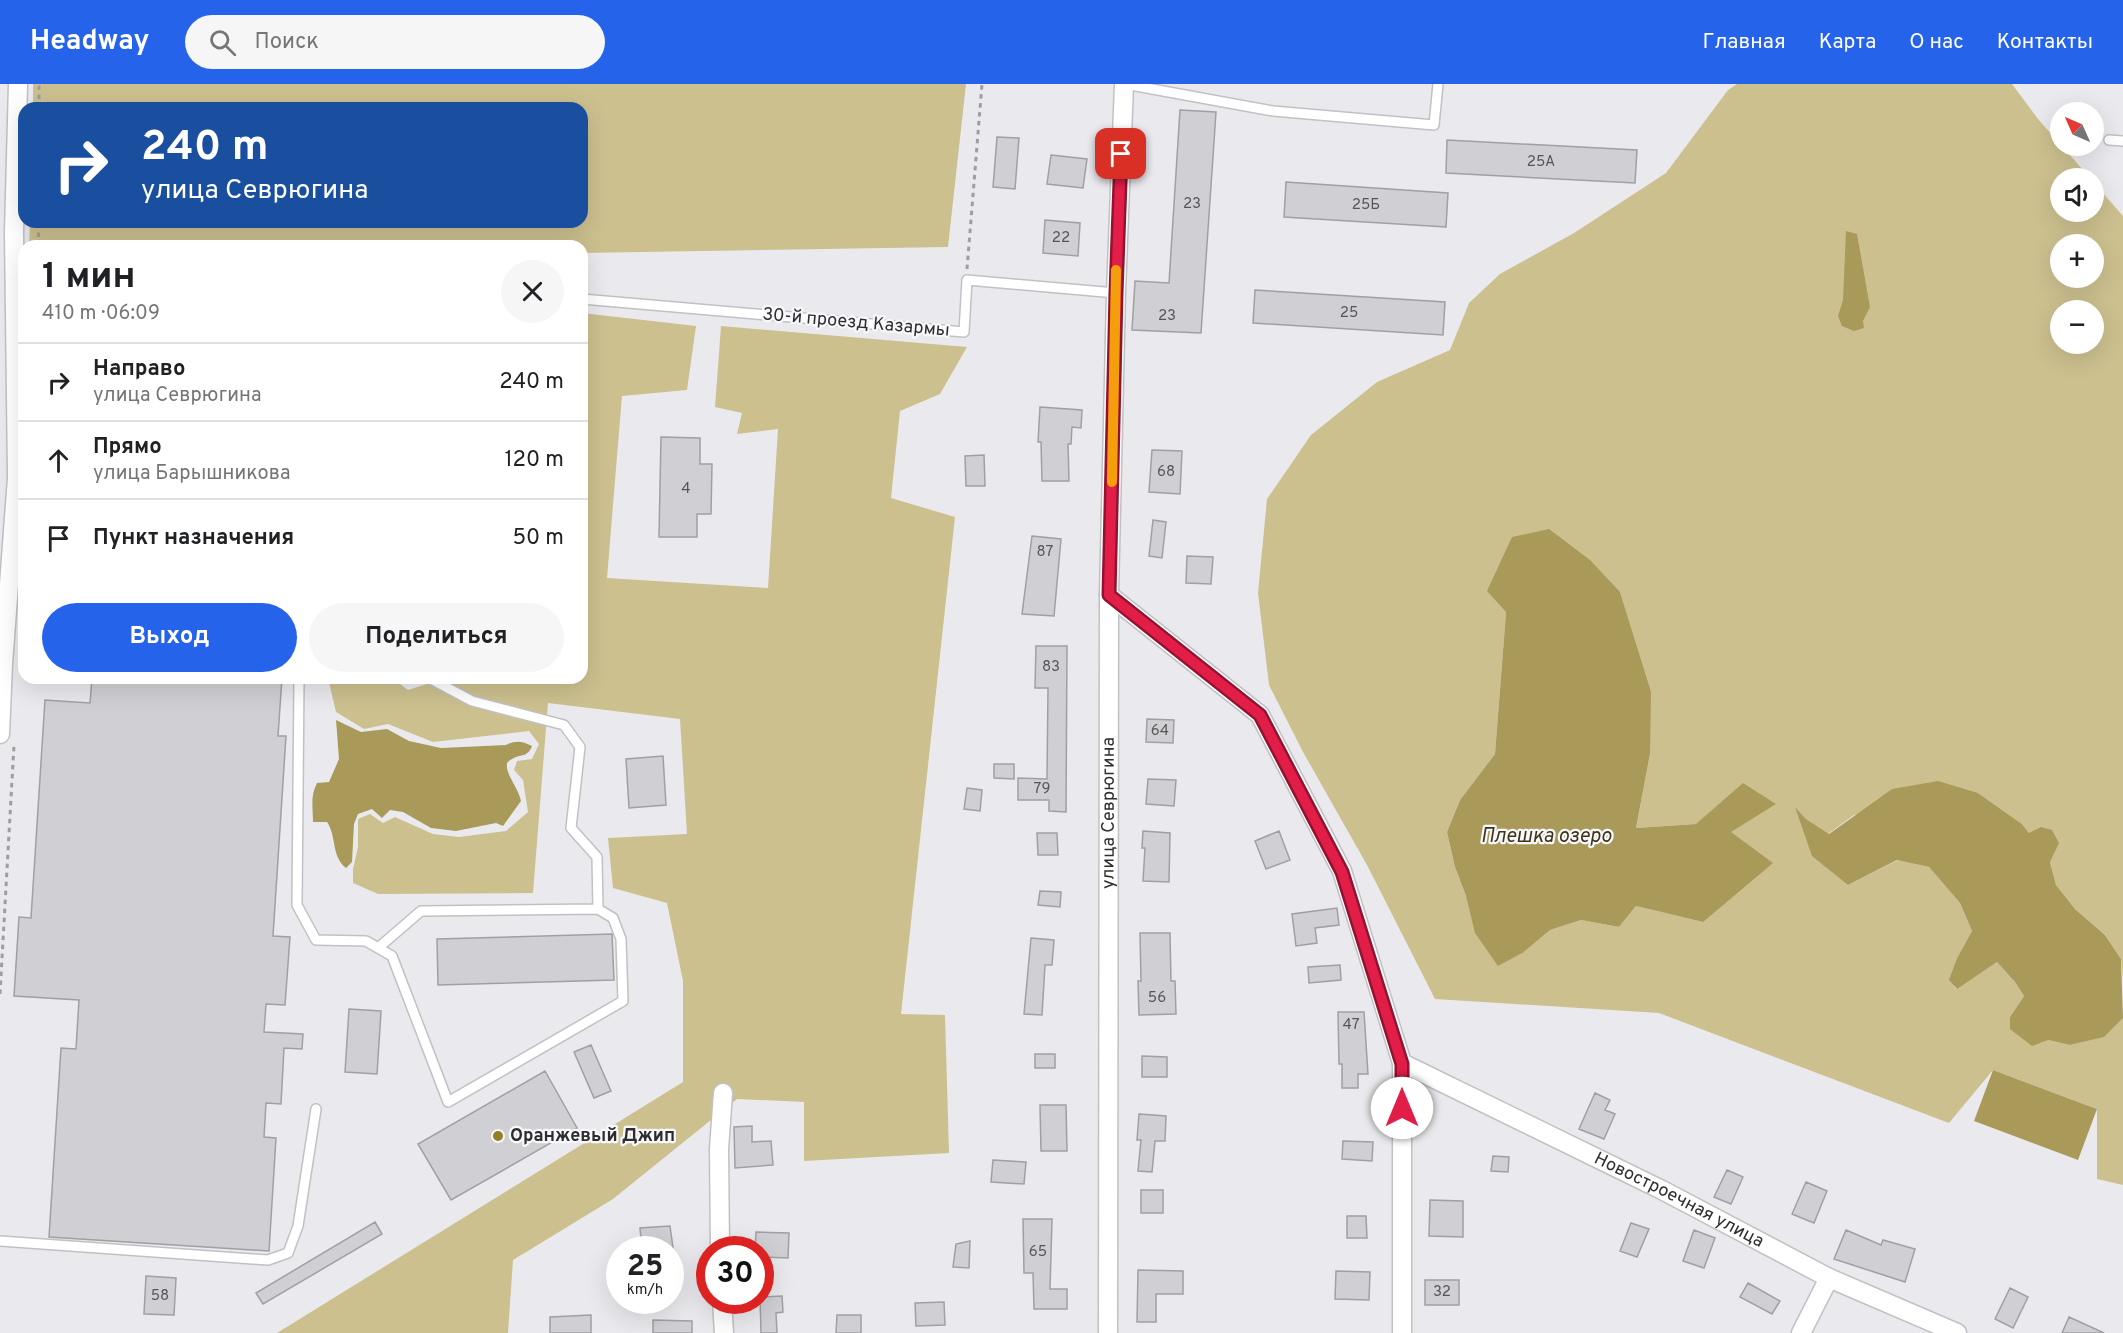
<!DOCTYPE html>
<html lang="ru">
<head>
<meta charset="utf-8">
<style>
  :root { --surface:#fff; --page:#f6f6f6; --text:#202124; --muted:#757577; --line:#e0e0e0; --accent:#2563eb }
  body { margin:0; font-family:Overpass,sans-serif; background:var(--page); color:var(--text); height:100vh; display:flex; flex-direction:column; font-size:22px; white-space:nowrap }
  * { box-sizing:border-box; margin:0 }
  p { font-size:20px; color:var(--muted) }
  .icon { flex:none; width:33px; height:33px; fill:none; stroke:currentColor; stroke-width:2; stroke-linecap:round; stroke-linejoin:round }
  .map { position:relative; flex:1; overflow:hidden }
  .details { position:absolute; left:18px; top:156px; width:570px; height:444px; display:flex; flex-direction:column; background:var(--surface); border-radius:18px; box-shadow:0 6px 24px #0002 }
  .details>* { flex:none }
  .guide { position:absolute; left:18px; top:18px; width:570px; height:126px; border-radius:18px; box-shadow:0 6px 24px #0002; background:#1a4fa0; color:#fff; overflow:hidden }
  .needle { width:39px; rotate:315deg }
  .buttons { position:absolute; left:2050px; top:18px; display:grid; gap:12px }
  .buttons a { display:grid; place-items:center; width:54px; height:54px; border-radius:50%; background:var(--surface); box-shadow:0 6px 24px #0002; font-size:30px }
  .speed { position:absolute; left:606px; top:1152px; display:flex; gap:12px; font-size:30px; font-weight:700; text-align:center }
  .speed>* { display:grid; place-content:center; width:78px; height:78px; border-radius:50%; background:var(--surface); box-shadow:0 6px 24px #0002; line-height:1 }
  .speed small { font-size:15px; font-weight:400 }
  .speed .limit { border:9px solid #d22; background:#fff; color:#111 }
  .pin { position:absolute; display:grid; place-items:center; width:51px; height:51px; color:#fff; margin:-26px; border-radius:12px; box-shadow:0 3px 9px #0006 }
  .me { position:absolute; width:66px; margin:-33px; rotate:0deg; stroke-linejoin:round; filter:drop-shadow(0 0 4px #0008) }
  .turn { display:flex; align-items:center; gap:21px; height:126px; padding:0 24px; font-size:27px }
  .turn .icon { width:78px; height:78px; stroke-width:2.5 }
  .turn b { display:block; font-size:42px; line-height:51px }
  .round { display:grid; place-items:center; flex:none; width:63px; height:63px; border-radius:32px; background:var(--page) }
  .summary { display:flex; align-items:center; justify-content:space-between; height:102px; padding:0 24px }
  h1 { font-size:36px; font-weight:700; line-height:45px }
  .primary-button { display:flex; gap:12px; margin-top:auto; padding:12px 24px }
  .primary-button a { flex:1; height:69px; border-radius:36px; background:var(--accent); color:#fff; font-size:24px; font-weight:700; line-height:69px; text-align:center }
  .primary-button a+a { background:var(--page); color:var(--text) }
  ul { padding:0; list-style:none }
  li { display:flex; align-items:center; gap:18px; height:78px; padding:0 24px; border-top:2px solid var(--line) }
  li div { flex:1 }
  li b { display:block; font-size:22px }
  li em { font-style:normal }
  header { display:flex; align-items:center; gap:36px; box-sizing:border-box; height:84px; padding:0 30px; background:var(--accent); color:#fff }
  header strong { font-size:28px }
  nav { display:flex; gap:33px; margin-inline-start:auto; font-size:21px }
  .search { width:420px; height:54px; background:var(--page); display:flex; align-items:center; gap:15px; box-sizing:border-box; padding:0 21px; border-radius:33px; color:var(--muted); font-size:22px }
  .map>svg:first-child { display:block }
</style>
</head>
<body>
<header>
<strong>Headway</strong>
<div class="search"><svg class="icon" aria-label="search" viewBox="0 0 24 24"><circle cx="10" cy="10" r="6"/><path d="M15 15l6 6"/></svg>Поиск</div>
<nav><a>Главная</a><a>Карта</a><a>О нас</a><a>Контакты</a></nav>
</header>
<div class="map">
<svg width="2123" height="1249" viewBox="0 0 2123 1249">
  <rect width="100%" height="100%" fill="#eaeaee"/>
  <path fill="#ccc08f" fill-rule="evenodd" d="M33,0h933l-18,163 -366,6v-7h-553l1,-24h552v-114h-549z
    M1737,0h275l26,35 52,59h-29v34h33v-29l29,33v765l-2,-22 -16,-24 -30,-26 -19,-24 -6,-23 -21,-29 -7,-9 -44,-31 -124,22 -26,19 -22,-15 -10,-11 52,77 50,-25 31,7 31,36 12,28 -15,27 -7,22 6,9 41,-27 18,20 9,14 -14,21 38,23 22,5 33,-8 20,-19v167l-26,-6v-70l-104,-39 -44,53 -290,-110 -224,-14 -68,-134 -64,-113 -34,-67 -11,-92 9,-94 44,-64 66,-53 73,-32 19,-47 31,-29 74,-41 92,-60 62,-83zM2061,160h33v34h-33zM2061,226h33v34h-33zM1620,508l30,100v62l-14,74 60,-4 7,98 -67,-16 -17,21 -38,-7 -31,10 -26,22 -58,-56 -11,-29 -8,-35 13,-32 35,-46 11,-142z
    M582,229l114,13 -9,64 -65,6 -15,182 161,10 10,-159 -41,5 5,-21 -27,-6 6,-81 246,21 -27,47 -40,17 -9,87 64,19 -54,497 44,1 4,138 -145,8v-59l-67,-3 -124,100 -100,61 -5,73h-231l406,-251v-101l-16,-78 -54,-15 -5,-50 79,-4 -7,-115 -132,-16 -15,190 -155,1 -25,-11v-14l5,-22v-28l12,-5 13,9 12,-6 38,17 26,3 47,-6 22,-19 -5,-32 -9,-10 3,-9 15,-2 7,-15 -10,-13 -96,11 -45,-18 -24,5 -28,-17 -8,-34h64l16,12 22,-7 -3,-5h155z"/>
  <path fill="#aa9a5a" d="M1846,147l11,3 13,73 -7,14 1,7 -10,3 -12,-5 -4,-10 5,-16z
    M1549,445l41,31 30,32 31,100 -1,62 -14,74 60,-4 47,-41 33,21 -45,28 42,31 -70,59 -67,-16 -17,21 -38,-7 -31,10 -26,22 -26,14 -23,-33 -9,-37 -11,-29 -8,-35 13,-32 35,-46 11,-142 -19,-21 25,-54z
    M336,636l25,12 26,-3 22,12 32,7 65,-3c10,-5 16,-4 26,1 -4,11 -10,8 -18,12 -3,1 -5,3 -7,5 -2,11 11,24 14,38l-18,25 -7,-3 -40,8 -25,-3 -28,-16 -13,-2 -8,8 -10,-9 -14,5 -4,10 -2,38 -6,6c-15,-12 -9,-31 -19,-46h-14c0,-14 -3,-26 4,-39l12,-1 10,-23z
    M1938,697l40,12 44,31 7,9 12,-6 11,3 7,13 -9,19 6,23 19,24 30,26 16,24 2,59 -19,19 -34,8 -22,-5 -16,6 -22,-17v-12l14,-21 -9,-14 -18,-20 -40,27 -8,-9 8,-22 15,-27 -12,-28 -31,-36 -32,-7 -49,25 -36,-29 -17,-49 11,12 23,15 63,-45z
    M1993,986l104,39 -19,51 -104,-39z"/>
  <path fill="#d0d0d4" stroke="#a0a0a4" stroke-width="1.5" d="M1180,26l36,2 -15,221 -69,-3 3,-49 34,2z
    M997,53l22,1 -4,51 -22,-2z
    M1447,56l190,10 -2,33 -189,-10z
    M1051,71l36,4 -4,29 -36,-4z
    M1286,98l162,11 -2,34 -162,-10z
    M1045,136l35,3 -2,33 -35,-3z
    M1255,206l190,12 -2,33 -190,-12z
    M1040,323l42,3 -1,18 -9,-1 -1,17h-3l1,37h-27l-1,-39h-3z
    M661,353l39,1v26h12l-1,50h-14v23h-38z
    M1152,366l30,1 -2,43 -31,-2z
    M984,371l1,31h-19l-1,-30z
    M1153,436l13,2 -4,36 -13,-2z
    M1032,452l29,3 -7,77 -32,-2z
    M1187,472l26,1 -2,27 -25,-1z
    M1036,562h31l-1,166 -17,-1v-11h-31v-22l29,1 1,-91h-13z
    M92,594h190l-4,58h8l-13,200 17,1 -5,68 -19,-1 -2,28 39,2 -1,15 -18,-1 -3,56 -15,-1 -2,34 12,1 -7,113 -220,-14 12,-189 15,1 3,-49 -65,-4 5,-79 12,1 14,-218 45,3z
    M1147,635l27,1 -1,23 -27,-1z
    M663,672l3,49 -37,3 -3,-49z
    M994,680h20v15l-20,-1z
    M1148,695l28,1 -2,26 -28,-2z
    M967,704l15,2 -2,21 -16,-2z
    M1143,747l27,2 -1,49 -26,-1 2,-33h-3z
    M1279,747l11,29 -24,9 -11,-28z
    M1037,749h20l1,22h-20z
    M1040,807l21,1 -1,15 -22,-2z
    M1337,824l2,17 -24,3 2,15 -21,3 -4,-32z
    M1140,849h30l1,48h4l1,33 -37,1 -1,-34h3z
    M612,850l2,46 -176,5 -1,-46z
    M1031,854l23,2 -2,25h-7l-3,50 -18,-1z
    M1340,881l1,15 -32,3 -1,-16z
    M349,925l32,2 -4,63 -32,-2z
    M1338,928h26l4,62h-10v14h-16v-24h-3z
    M591,961l20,46 -17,7 -20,-46z
    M1035,970h20v14h-20z
    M1142,972l25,1v20h-25z
    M545,987l32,57 -126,72 -33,-56z
    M1595,1009l15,7 -5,10 10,4 -11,25 -25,-10z
    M1040,1021h26l1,46h-26z
    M1139,1030l27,2 -1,25h-10l-3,31 -14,-1 3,-31h-4z
    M752,1042v16l19,-1 2,24 -38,3 -1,-41z
    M1343,1057l30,1 -1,19 -30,-2z
    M1493,1072l16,1 -1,15 -17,-1z
    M993,1076l33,2 -2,22 -33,-2z
    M1727,1086l16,7 -12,27 -17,-7z
    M1806,1098l21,9 -13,32 -22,-9z
    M1141,1106h22v23h-22z
    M1430,1116l33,1v36l-34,-1z
    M1347,1132h19l1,22h-20z
    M1023,1135h29l-2,70h17v20h-33l-1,-36h-9z
    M375,1138l7,12 -119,70 -7,-11z
    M1631,1139l18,6 -12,28 -17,-6z
    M670,1142l3,22 -31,2 -2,-22z
    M1694,1146l21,8 -11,30 -21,-7z
    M1846,1146l35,15 2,-5 32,9 -10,33 -71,-23z
    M756,1148l33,1 -1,25 -28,-1v-7h-5z
    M970,1157l-1,27 -16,-1 3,-23z
    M1138,1186l45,1v23h-27v28h-19z
    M1336,1187l34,1 -1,28 -34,-1z
    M146,1192l30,2 -2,37 -30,-1z
    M1425,1196h34v25h-34z
    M1748,1199l32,18 -8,13 -32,-17z
    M2010,1204l18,9 -15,31 -18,-9z
    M782,1212l1,16 -7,1 1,20h-16l-1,-36z
    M944,1218l1,23 -29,1 -1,-23z
    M591,1231v18h-41v-16z
    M837,1231h24v18h-25z
    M2069,1233l35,16h-42z
    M653,1236l39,1v12h-39z"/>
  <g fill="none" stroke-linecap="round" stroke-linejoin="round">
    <defs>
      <path id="service" d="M1125,0l148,27 161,14 4,-41
        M2109,56l14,1
        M582,215l382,33 3,-52 149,13
        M299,594l-2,227 19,35 50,1 26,15 56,146 175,-101 -2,-62 -8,-21 -15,-9 -177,2 -43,37
        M429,594l43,23 92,24 16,22 -9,81 26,29 1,52
        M0,1157l268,19 20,-7 10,-27 18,-117"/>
      <g id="minor">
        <path d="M1109,511l151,120 82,156 60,192v270"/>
        <path d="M0,650l3,-70 14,-186 -3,-246 4,-148"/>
        <path id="s1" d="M1402,979l260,127 167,88 128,55"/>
        <path d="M720,1166l-1,-101 4,-56"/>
        <path d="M722,1216l2,33"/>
        <path id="s2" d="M1108,1249l1,-738 7,-302 8,-209"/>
        <path d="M1801,1249l28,-55"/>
      </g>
    </defs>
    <use href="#service" stroke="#c1c1c5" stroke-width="12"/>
    <use href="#minor" stroke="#c1c1c5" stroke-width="21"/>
    <path stroke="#9e9ea1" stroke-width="3" stroke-dasharray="4.5 4.5" stroke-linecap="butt" d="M39,24v-24
      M38,162l1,-24
      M967,185l15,-185
      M0,910l14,-249"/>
    <use href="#service" stroke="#fff" stroke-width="9"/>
    <use href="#minor" stroke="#fff" stroke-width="18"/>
  </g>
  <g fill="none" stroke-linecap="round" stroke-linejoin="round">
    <defs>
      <path id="route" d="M1121,70l-5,139 -7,302 151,120 82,157 60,192v44"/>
    </defs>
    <use href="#route" stroke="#92132f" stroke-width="15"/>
    <use href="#route" stroke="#e11d48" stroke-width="10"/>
    <path stroke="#f59e0b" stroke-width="10" d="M1112,398l4,-212"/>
  </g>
  <circle fill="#937f26" stroke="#f8f7fb" stroke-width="2" cx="498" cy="1052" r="6"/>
  <g text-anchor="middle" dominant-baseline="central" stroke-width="4.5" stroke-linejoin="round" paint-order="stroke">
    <g font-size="15" fill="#565658">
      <text x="1541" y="78">25А</text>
      <text x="1192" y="120">23</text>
      <text x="1366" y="121">25Б</text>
      <text x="1061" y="154">22</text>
      <text x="1349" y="229">25</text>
      <text x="1167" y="232">23</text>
      <text x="1166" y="388">68</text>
      <text x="686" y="405">4</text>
      <text x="1045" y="468">87</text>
      <text x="1051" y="583">83</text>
      <text x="1160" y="647">64</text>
      <text x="1042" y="705">79</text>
      <text x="1157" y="914">56</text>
      <text x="1351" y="941">47</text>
      <text x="1038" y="1168">65</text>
      <text x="1442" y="1208">32</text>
      <text x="160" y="1212">58</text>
    </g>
    <g font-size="18" fill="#2d2d2e" stroke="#f8f7fb">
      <text transform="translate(856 239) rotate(5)">30-й проезд Казармы</text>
      <text stroke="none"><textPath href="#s2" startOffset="520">улица Севрюгина</textPath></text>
      <text stroke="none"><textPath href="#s1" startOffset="309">Новостроечная улица</textPath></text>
    </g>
    <g font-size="18" font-weight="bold" fill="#2d2d2e" stroke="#f8f7fb" text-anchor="start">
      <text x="510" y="1052">Оранжевый Джип</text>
    </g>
    <g font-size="20" font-style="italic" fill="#3b3417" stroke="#f8f7fb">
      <text x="1546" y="753">Плешка озеро</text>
    </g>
  </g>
</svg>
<div class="buttons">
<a><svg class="needle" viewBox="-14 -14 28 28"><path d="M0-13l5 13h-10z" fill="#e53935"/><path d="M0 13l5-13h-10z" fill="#757577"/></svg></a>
<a><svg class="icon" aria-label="sound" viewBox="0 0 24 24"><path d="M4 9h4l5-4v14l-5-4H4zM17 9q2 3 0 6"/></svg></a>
<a>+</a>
<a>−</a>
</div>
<div class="speed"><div>25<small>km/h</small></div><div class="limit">30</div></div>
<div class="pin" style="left:1121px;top:70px;background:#d93025"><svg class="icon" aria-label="arrive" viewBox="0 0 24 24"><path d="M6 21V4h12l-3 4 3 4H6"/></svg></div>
<svg class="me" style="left:1402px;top:1024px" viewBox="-20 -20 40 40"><circle r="19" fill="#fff"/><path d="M0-13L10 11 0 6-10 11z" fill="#e11d48"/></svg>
<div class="guide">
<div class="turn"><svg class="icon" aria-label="right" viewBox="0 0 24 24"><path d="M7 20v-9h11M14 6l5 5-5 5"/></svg><div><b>240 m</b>улица Севрюгина</div></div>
</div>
<section class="details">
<div class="summary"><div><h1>1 мин</h1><p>410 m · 06:09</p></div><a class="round"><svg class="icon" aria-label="close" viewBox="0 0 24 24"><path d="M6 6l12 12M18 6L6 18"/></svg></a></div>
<ul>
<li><svg class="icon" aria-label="right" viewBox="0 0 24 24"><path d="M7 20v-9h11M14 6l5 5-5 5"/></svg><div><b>Направо</b><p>улица Севрюгина</p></div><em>240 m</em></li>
<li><svg class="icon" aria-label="ahead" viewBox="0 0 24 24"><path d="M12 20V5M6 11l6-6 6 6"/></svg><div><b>Прямо</b><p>улица Барышникова</p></div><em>120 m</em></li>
<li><svg class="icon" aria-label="arrive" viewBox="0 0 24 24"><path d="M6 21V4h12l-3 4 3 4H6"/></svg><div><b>Пункт назначения</b></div><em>50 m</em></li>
</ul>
<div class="primary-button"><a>Выход</a><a>Поделиться</a></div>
</section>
</div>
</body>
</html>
